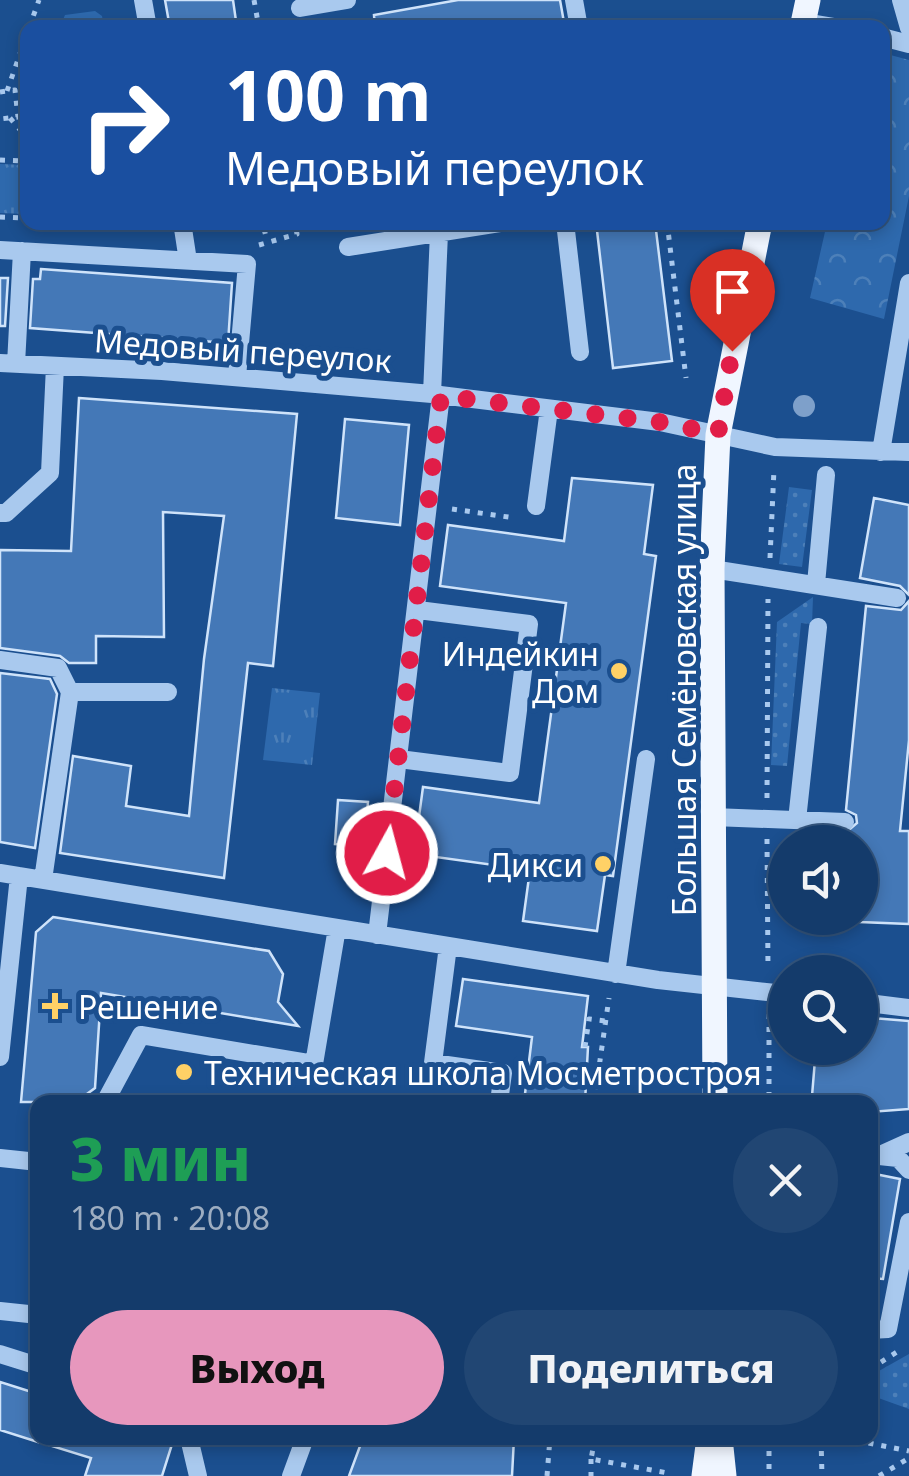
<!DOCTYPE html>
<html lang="ru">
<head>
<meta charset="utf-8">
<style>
  :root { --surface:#143b6b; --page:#214673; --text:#f1f3f6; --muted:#9dadc1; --line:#33557e; --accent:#e797bd }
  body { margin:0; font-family:"Noto Sans",sans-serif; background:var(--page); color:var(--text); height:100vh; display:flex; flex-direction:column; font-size:38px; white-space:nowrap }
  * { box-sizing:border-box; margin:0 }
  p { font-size:32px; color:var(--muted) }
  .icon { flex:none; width:55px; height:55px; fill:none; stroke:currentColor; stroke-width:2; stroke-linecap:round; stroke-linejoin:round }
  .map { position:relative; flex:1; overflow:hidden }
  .panel { position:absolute; left:30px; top:1095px; width:848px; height:350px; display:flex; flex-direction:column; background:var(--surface); border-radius:20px; box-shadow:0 5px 15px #0003,0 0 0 2px var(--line) }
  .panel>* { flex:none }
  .guide { position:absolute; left:20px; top:20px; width:870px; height:210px; border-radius:20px; box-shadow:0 5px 15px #0003,0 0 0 2px var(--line); background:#1a4fa0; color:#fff; overflow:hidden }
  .controls { position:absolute; left:768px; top:825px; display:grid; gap:20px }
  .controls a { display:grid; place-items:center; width:110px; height:110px; border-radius:50%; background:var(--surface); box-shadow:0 5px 15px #0003,0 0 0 2px var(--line); font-size:50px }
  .pin { position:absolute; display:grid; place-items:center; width:85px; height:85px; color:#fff; margin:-102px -42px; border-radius:50% 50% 50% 0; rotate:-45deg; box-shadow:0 0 10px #0007 }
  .pin .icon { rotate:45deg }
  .me { position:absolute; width:110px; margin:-55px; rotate:7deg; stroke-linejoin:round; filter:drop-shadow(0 0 8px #0008) }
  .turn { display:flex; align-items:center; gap:35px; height:210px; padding:0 40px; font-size:45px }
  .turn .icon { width:130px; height:130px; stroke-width:2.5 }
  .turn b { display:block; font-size:70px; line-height:85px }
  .round { display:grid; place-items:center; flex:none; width:105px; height:105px; border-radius:52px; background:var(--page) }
  .summary { display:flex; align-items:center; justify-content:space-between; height:170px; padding:0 40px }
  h1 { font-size:60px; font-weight:800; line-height:75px; color:#1e9e55 }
  .cta { display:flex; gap:20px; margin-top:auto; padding:20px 40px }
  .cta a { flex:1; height:115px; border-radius:60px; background:var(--accent); color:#111; font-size:40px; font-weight:800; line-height:115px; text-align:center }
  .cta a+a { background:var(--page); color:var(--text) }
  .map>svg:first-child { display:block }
</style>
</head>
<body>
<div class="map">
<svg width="909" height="1476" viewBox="0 0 909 1476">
  <defs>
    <pattern id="grass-dots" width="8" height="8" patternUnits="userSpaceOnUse" patternTransform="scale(2.5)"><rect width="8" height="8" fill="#2e69ad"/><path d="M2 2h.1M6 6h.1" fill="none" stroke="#4d80b9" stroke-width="1.8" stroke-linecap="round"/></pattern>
    <pattern id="forest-crowns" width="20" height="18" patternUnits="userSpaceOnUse" patternTransform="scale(2.5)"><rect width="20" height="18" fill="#2e69ad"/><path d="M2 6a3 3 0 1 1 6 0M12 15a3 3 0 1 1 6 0" fill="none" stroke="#4d80b9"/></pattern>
    <pattern id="park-tufts" width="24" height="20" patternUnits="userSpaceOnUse" patternTransform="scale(2.5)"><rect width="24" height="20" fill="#2e69ad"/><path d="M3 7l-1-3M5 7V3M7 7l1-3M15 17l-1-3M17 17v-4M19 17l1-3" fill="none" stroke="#4d80b9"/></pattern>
  </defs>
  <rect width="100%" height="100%" fill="#1b4f8f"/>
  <path fill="url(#grass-dots)" d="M789,487l23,3 -10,77 -23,-3z
    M813,597l-1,27 -11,-1 -14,143 -16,-1 6,-143z
    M909,1354v55l-39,-14v-19z"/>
  <path fill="url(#forest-crowns)" d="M883,53l26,7v136l-25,123 -74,-21 17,-75 55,-1z"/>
  <path fill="url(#park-tufts)" d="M0,164l27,1v49l-27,-1z
    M272,688l48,5 -8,72 -49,-5z"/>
  <path fill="#2e69ad" d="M95,11l7,5 2,11h-44l5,-12z"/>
  <path fill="#4478b7" stroke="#cfe3fa" stroke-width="2.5" d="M165,0h68l4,28h-67z
    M458,0h102l5,28h-190l-1,-13z
    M596,222h59l17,139 -59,7z
    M41,269l191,14 -4,60 -198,-15 3,-49h7z
    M0,278h8l-3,48h-5z
    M79,398l218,16 -24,252 -25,-3 -24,215 -164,-25 13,-97 58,10 -5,40 63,10 15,-157 20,-143 -61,-4 1,125 -68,-1v27h-27l-9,-7 -60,-8v-98l71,1z
    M345,419l64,6 -9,100 -64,-7z
    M572,478l81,7 -9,69 12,2 -43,320 -8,-1 -8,56 -74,-10 7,-51 -116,-16 9,-67 116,16 27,-200 -126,-17 8,-61 116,16z
    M874,498l35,7v90l-9,-9 -40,-8z
    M909,601v139l-9,91h9v93l-49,-2v-80h-16v-8l13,-11 -1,-8 -10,-5 20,-204 35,4z
    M0,673l50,6 7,15 -22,154 -35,-6z
    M338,800l30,2 -4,44 -29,-2z
    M53,917l216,34 14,23 -5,28 20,24 -197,-33 -6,95 -19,14h-55l15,-170z
    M463,979l125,17 -6,51h6l-3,55h-61l8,-65 -76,-11z
    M860,1017l49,4v88l-39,3v-10h-46v-4l-12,-2 4,-48h44z
    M870,1173l30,6 -17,100 -13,-1z
    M0,1382l38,12v48l-38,-12z
    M43,1438h131l-12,38h-77l6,-18 -49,-15z
    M363,1438h151l-2,38h-163z"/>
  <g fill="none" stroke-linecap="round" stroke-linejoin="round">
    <path stroke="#a9c9ee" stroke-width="5" stroke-dasharray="5 8" stroke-linecap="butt" d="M254,0l5,28
      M29,28l10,-28
      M7,91l21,-60
      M0,92l15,-2 3,27 -18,2
      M10,118l18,21
      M0,160l28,1
      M0,217l28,1
      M667,222l19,156
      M264,229l3,11
      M259,245l38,-11 -2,-12
      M452,509l63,9
      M770,558l4,-89
      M767,798l1,-199
      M767,839l1,129
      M769,1014v88
      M585,1047l4,-28 16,2
      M594,1102l15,-104
      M870,1369l27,-17
      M595,1438l-4,21 77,14
      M769,1438v38
      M821,1438l1,38
      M843,1438l66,13
      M591,1459v17
      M547,1476l3,-38
      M879,1476l30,-18"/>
    <path stroke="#a9c9ee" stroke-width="18" d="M143,0l5,28
      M574,0l5,28
      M901,0l8,28
      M300,8l47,-8
      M803,22l36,6
      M882,37l27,7
      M182,222l6,39
      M565,222l15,130
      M348,247l158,-25
      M0,250l247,14 -10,113
      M0,363l162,8 270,23 228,28 115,25 134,5
      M16,364l6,-113
      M432,394l7,-161
      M881,452l28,-169
      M536,506l13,-97
      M0,513h6l44,-40 5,-107
      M712,569l185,29
      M816,584l10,-109
      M0,660l58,8 12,24 -27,188
      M70,692h98
      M399,759l111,14 19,-149 -111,-14
      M713,817l132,5
      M797,820l21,-193
      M0,873l658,107 127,14
      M377,935l64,-540
      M448,946l-15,117 70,10 -4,29
      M616,974l30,-215
      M860,1002l49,6
      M0,1057l19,-181
      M105,1102l36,-67 173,29 23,-136
      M870,1155l28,3 11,12
      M878,1156l31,-14
      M0,1158l38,4
      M0,1311l38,4
      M870,1330l18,-1 21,-107
      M0,1354l38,12
      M189,1438l9,38
      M291,1476l14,-38"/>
    <path stroke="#f0f6ff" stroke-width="25" d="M802,28l6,-28
      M715,1102l-3,-533 6,-134 42,-213
      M720,1438l4,38
      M704,1476l5,-38"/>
  </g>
  <circle fill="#7ea0ca" cx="804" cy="406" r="11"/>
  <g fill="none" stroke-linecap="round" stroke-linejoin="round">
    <path stroke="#e11d48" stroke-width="18" stroke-dasharray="0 32.4" d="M387,853l54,-457 219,26 58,12 14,-83"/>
  </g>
  <g fill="#ffd166" stroke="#1b4f8f" stroke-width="4">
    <circle cx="619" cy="671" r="10"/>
    <circle cx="603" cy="864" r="10"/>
    <path d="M50 991h10v10h10v10h-10v10h-10v-10h-10v-10h10z"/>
    <circle cx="184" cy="1072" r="10"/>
  </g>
  <g text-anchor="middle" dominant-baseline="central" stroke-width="10" stroke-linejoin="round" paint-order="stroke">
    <g font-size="32" fill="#fff" stroke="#1b4f8f">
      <text transform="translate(243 350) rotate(4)">Медовый переулок</text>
      <text transform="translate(683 690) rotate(-90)">Большая Семёновская улица</text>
    </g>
    <g font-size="32" fill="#fff" stroke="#1b4f8f" text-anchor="end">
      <text x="599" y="653">Индейкин<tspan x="599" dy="37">Дом</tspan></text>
      <text x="583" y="864">Дикси</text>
      <text x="78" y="1006" text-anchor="start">Решение</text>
      <text x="204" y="1072" text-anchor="start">Техническая школа Мосметростроя</text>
    </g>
  </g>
</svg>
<div class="controls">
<a><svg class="icon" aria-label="sound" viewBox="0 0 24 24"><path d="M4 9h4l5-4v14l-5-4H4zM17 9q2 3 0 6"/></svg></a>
<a><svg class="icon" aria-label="search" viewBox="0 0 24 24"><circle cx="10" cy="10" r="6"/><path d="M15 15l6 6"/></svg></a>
</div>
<div class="pin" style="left:732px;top:351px;background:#d93025"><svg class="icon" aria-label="arrive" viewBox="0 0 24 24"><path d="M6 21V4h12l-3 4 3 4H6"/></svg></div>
<svg class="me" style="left:387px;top:853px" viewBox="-20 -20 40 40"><circle r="17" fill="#e11d48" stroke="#fff" stroke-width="3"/><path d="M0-11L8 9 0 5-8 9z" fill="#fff"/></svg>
<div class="guide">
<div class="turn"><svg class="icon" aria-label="right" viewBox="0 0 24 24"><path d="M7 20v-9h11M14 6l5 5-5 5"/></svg><div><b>100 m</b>Медовый переулок</div></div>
</div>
<section class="panel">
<div class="summary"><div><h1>3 мин</h1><p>180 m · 20:08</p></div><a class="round"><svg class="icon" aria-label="close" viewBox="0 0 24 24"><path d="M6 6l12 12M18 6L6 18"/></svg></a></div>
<div class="cta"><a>Выход</a><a>Поделиться</a></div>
</section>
</div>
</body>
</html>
